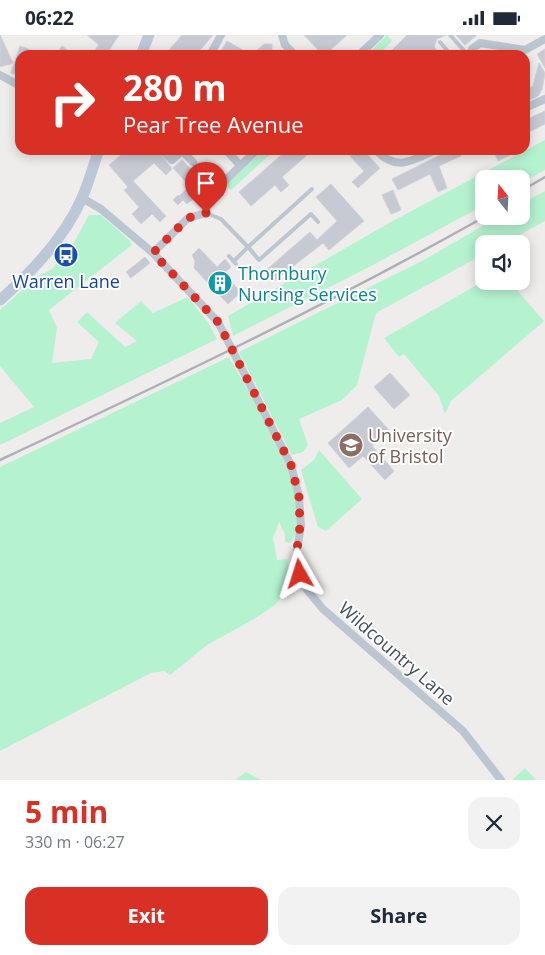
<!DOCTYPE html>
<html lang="en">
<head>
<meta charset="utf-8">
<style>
  :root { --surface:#fff; --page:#f2f2f3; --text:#1f2937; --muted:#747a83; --accent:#d93025 }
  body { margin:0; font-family:"Open Sans",sans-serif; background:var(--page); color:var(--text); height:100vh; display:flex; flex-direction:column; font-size:19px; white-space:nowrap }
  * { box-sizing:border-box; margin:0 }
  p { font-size:16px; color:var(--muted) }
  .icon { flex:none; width:28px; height:28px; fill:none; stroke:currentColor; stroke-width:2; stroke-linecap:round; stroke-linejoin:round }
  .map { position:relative; height:745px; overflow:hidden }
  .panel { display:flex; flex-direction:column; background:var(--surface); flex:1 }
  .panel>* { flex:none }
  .guide { position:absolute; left:15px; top:15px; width:515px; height:105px; border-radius:15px; box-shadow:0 2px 12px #0003; background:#d93025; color:#fff; overflow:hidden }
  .needle { width:32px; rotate:342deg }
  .fabs { position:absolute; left:475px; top:135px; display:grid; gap:10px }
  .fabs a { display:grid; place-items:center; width:55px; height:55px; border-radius:10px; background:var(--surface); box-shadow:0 2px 12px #0003; font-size:25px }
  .pin { position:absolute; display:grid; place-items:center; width:42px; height:42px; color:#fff; margin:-51px -21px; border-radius:50% 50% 50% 0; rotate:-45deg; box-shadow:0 0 5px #0007 }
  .pin .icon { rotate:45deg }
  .me { position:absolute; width:55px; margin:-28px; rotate:354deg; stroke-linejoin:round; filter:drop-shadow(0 0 4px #0008) }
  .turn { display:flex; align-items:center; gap:18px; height:105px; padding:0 25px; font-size:22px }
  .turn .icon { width:65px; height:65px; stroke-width:2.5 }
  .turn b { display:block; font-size:35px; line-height:42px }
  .round { display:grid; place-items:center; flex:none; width:52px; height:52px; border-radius:15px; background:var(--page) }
  .headline { display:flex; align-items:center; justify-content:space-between; height:85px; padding:0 25px }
  h1 { font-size:30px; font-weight:700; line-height:38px; color:var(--accent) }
  .cta { display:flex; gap:10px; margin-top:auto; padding:10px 25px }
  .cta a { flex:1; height:58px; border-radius:15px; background:var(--accent); color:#fff; font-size:20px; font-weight:700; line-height:58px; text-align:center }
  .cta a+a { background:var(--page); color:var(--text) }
  .status { display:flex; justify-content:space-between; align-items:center; height:35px; padding:0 25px; background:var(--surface); direction:ltr }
  .status svg { height:14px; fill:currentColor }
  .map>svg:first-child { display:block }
</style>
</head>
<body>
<div class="status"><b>06:22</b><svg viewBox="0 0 49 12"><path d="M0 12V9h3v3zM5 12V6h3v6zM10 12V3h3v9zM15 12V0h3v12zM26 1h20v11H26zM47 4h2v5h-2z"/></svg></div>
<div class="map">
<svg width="545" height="745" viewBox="0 0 545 745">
  <rect width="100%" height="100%" fill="#efecec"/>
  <path fill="#b5f2cf" d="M387,0l5,6 -14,14h-11z
    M545,105v30l-24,13v-4h-37v26l-111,60 -140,71 -5,-20 161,-93z
    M264,115h11l-44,40 -5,-5z
    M545,156v30l-42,23h-19v10l-108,59 -19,72 -15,15 -43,19 9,26 -5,7 -11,3 -53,-103 183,-91 78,-45h21v-12z
    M89,180h12l29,26 2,4 -83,65 8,18 -5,35 39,-4 8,-17 -22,-20 10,-10 38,35 12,-6 -22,-18 26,-22 12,12 35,-16 21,27 8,15 -217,106v-22l34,-16 -34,-41v-56l38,-34 14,-7 21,-25z
    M484,246h25l35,40 -93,80 -6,13 -6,-18 -35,-42 -5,3 -15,-19z
    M229,322c19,37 95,148 61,186l-5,-1v-8l-6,-12 -6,16 4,22 10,-1 4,26 -16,20 -21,14 -47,26 -37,30 -6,-4 -13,2 -151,78v-284z
    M319,415l43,49 -36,32 -8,-4 -17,-57 13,-10z
    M525,733l11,12h-24z
    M246,737l15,8h-26z"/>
  <path fill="#c7cad3" stroke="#cfd2d8" d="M0,0l13,28 -13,4z
    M87,0h32l-13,20h-15l8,-10z
    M182,0h31l-17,20h-27l2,-3 -2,-2z
    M304,0h43l-21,19 -2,-2 -2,2z
    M407,0h39l-9,4 -3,8 7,8h-35l-3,-3 -3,3h-13z
    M456,0h21l-12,10z
    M227,6l7,4 17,10h-23l-7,-4z
    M264,9h8v11h-20z
    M20,11l22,8 -22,1 -2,20 -7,-2z
    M62,11l12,9h-19z
    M545,14v19l-8,-14z
    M539,28l6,10 -3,17 -4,6 -13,6v-11l8,-5z
    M545,76v13l-20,10v-14z
    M116,115h42l14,19 -6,6 -12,-12 -21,18 33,35 -6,6 -8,-8 -11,10 -9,-10 7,-7 -15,-17 4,-3 -19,-22 12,-10z
    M287,115h17l4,4 -26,23 7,8 -8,7 -6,-7 -24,21 -12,-14z
    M350,115h13l17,18 -22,20 -6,-6 12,-11 -14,-15 3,-3z
    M450,115h8l3,6 -22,10 8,22 -9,4 -8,-18 -32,16 -6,-11z
    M497,115h11l2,5 -12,6 -3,-7 3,-2z
    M182,125l16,17 10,-10 5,6 -5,5 3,3 -4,6 -20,17 -8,-8 11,-10 -17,-18z
    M331,149l33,37 -35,29 -6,-7 -50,39 -9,-10 46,-40 7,8 20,-19 -21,-24z
    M393,155l8,20 -10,4 -9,-19z
    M178,160l5,5 -5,5 -5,-5z
    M199,213l18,19 8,-8 6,8 -8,7 18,18 -13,12 -34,-36 1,-7 -3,-6z
    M145,222l5,6 -19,15 -5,-6z
    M390,338l20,22 -16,14 -20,-22z
    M368,372l21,23 -17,16 22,25 -9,9 -22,-24 -14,12 -21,-25z"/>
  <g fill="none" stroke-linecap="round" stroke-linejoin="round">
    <path stroke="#bbc6d0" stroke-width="4" d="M450,0l18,20
      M440,7l11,13
      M312,154l-64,58 11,13 52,-46 7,8
      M206,178l15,6 27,28 -14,14
      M229,221l7,8"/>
    <path stroke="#bbc6d0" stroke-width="8" d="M282,0l3,10 10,10
      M210,20l11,-20
      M359,20l21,-20
      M471,20l1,-6 8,-6 45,7 20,-11
      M0,40l20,11
      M525,73l20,-9
      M163,115l9,10 11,-10
      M226,115l14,15
      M376,115c20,22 36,11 59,0
      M182,116l11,11
      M82,163l19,11 52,44 65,69 73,143 8,32 2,29 -4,24 3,24 7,16 16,19 140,122 38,49
      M153,218l35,-35 18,-5 1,-13 4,-6 46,-44"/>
    <path stroke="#bcc8d7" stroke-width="11" d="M141,20l8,-20
      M0,265c32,-28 65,-63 82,-102 7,-16 11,-32 17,-48"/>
    <path stroke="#adb1b7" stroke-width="2.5" d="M521,156l24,-14
      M0,425c164,-77 328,-155 486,-244"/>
  </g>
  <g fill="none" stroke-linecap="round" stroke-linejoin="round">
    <path stroke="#d93025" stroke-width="9" stroke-dasharray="0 16.2" d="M206,178l-18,5 -35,35 65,69 73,143 8,32 1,29 -3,24 3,24"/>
  </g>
  <defs>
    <symbol id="bus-disc" viewBox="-11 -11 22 22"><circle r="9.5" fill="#1a4fb4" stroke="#fff"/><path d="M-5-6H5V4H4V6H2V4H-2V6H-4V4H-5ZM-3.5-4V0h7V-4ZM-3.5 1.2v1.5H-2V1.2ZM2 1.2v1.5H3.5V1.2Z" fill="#fff"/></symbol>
    <symbol id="building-disc" viewBox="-11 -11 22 22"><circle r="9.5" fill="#0f9aa8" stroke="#fff"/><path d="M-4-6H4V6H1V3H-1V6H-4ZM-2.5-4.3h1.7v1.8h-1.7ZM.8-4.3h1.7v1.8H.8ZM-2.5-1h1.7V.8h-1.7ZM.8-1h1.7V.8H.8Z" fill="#fff"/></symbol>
    <symbol id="university-disc" viewBox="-11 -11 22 22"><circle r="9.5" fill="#8d6e63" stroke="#fff"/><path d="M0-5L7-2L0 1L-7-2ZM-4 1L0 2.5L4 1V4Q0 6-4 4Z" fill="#fff"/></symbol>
  </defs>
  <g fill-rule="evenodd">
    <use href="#bus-disc" x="52" y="206" width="28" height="28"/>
    <use href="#building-disc" x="206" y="234" width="28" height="28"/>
    <use href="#university-disc" x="337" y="396" width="28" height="28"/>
  </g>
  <g text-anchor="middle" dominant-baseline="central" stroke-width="4" stroke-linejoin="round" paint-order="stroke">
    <g font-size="18" fill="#0d838f" stroke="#fff" text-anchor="start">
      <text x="238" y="238">Thornbury<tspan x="238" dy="21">Nursing Services</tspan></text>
    </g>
    <g font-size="18" fill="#164399" stroke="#fff">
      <text x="66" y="246">Warren Lane</text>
    </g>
    <g font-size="18" fill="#785e54" stroke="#fff" text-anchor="start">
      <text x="368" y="400">University<tspan x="368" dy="21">of Bristol</tspan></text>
    </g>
    <g font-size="18" fill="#434f5b" stroke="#fff">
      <text transform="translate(397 618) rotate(41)">Wildcountry Lane</text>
    </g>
  </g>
</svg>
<div class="fabs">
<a><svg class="needle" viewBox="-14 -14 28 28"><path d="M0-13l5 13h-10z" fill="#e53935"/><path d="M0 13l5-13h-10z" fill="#747a83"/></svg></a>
<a><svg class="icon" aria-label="sound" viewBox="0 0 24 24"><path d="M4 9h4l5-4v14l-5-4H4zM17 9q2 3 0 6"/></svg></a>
</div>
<div class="pin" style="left:206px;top:178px;background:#d93025"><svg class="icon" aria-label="arrive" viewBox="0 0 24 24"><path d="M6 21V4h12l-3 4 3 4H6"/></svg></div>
<svg class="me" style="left:300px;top:539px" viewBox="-20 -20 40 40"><path d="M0-17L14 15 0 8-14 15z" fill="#d93025" stroke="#fff" stroke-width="4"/></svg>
<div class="guide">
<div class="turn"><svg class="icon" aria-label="right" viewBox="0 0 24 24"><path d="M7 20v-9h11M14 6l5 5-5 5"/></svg><div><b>280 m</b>Pear Tree Avenue</div></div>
</div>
</div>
<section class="panel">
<div class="headline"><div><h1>5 min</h1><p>330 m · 06:27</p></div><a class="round"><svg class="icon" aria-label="close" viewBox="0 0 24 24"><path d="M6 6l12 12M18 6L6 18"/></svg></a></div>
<div class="cta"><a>Exit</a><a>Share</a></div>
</section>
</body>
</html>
